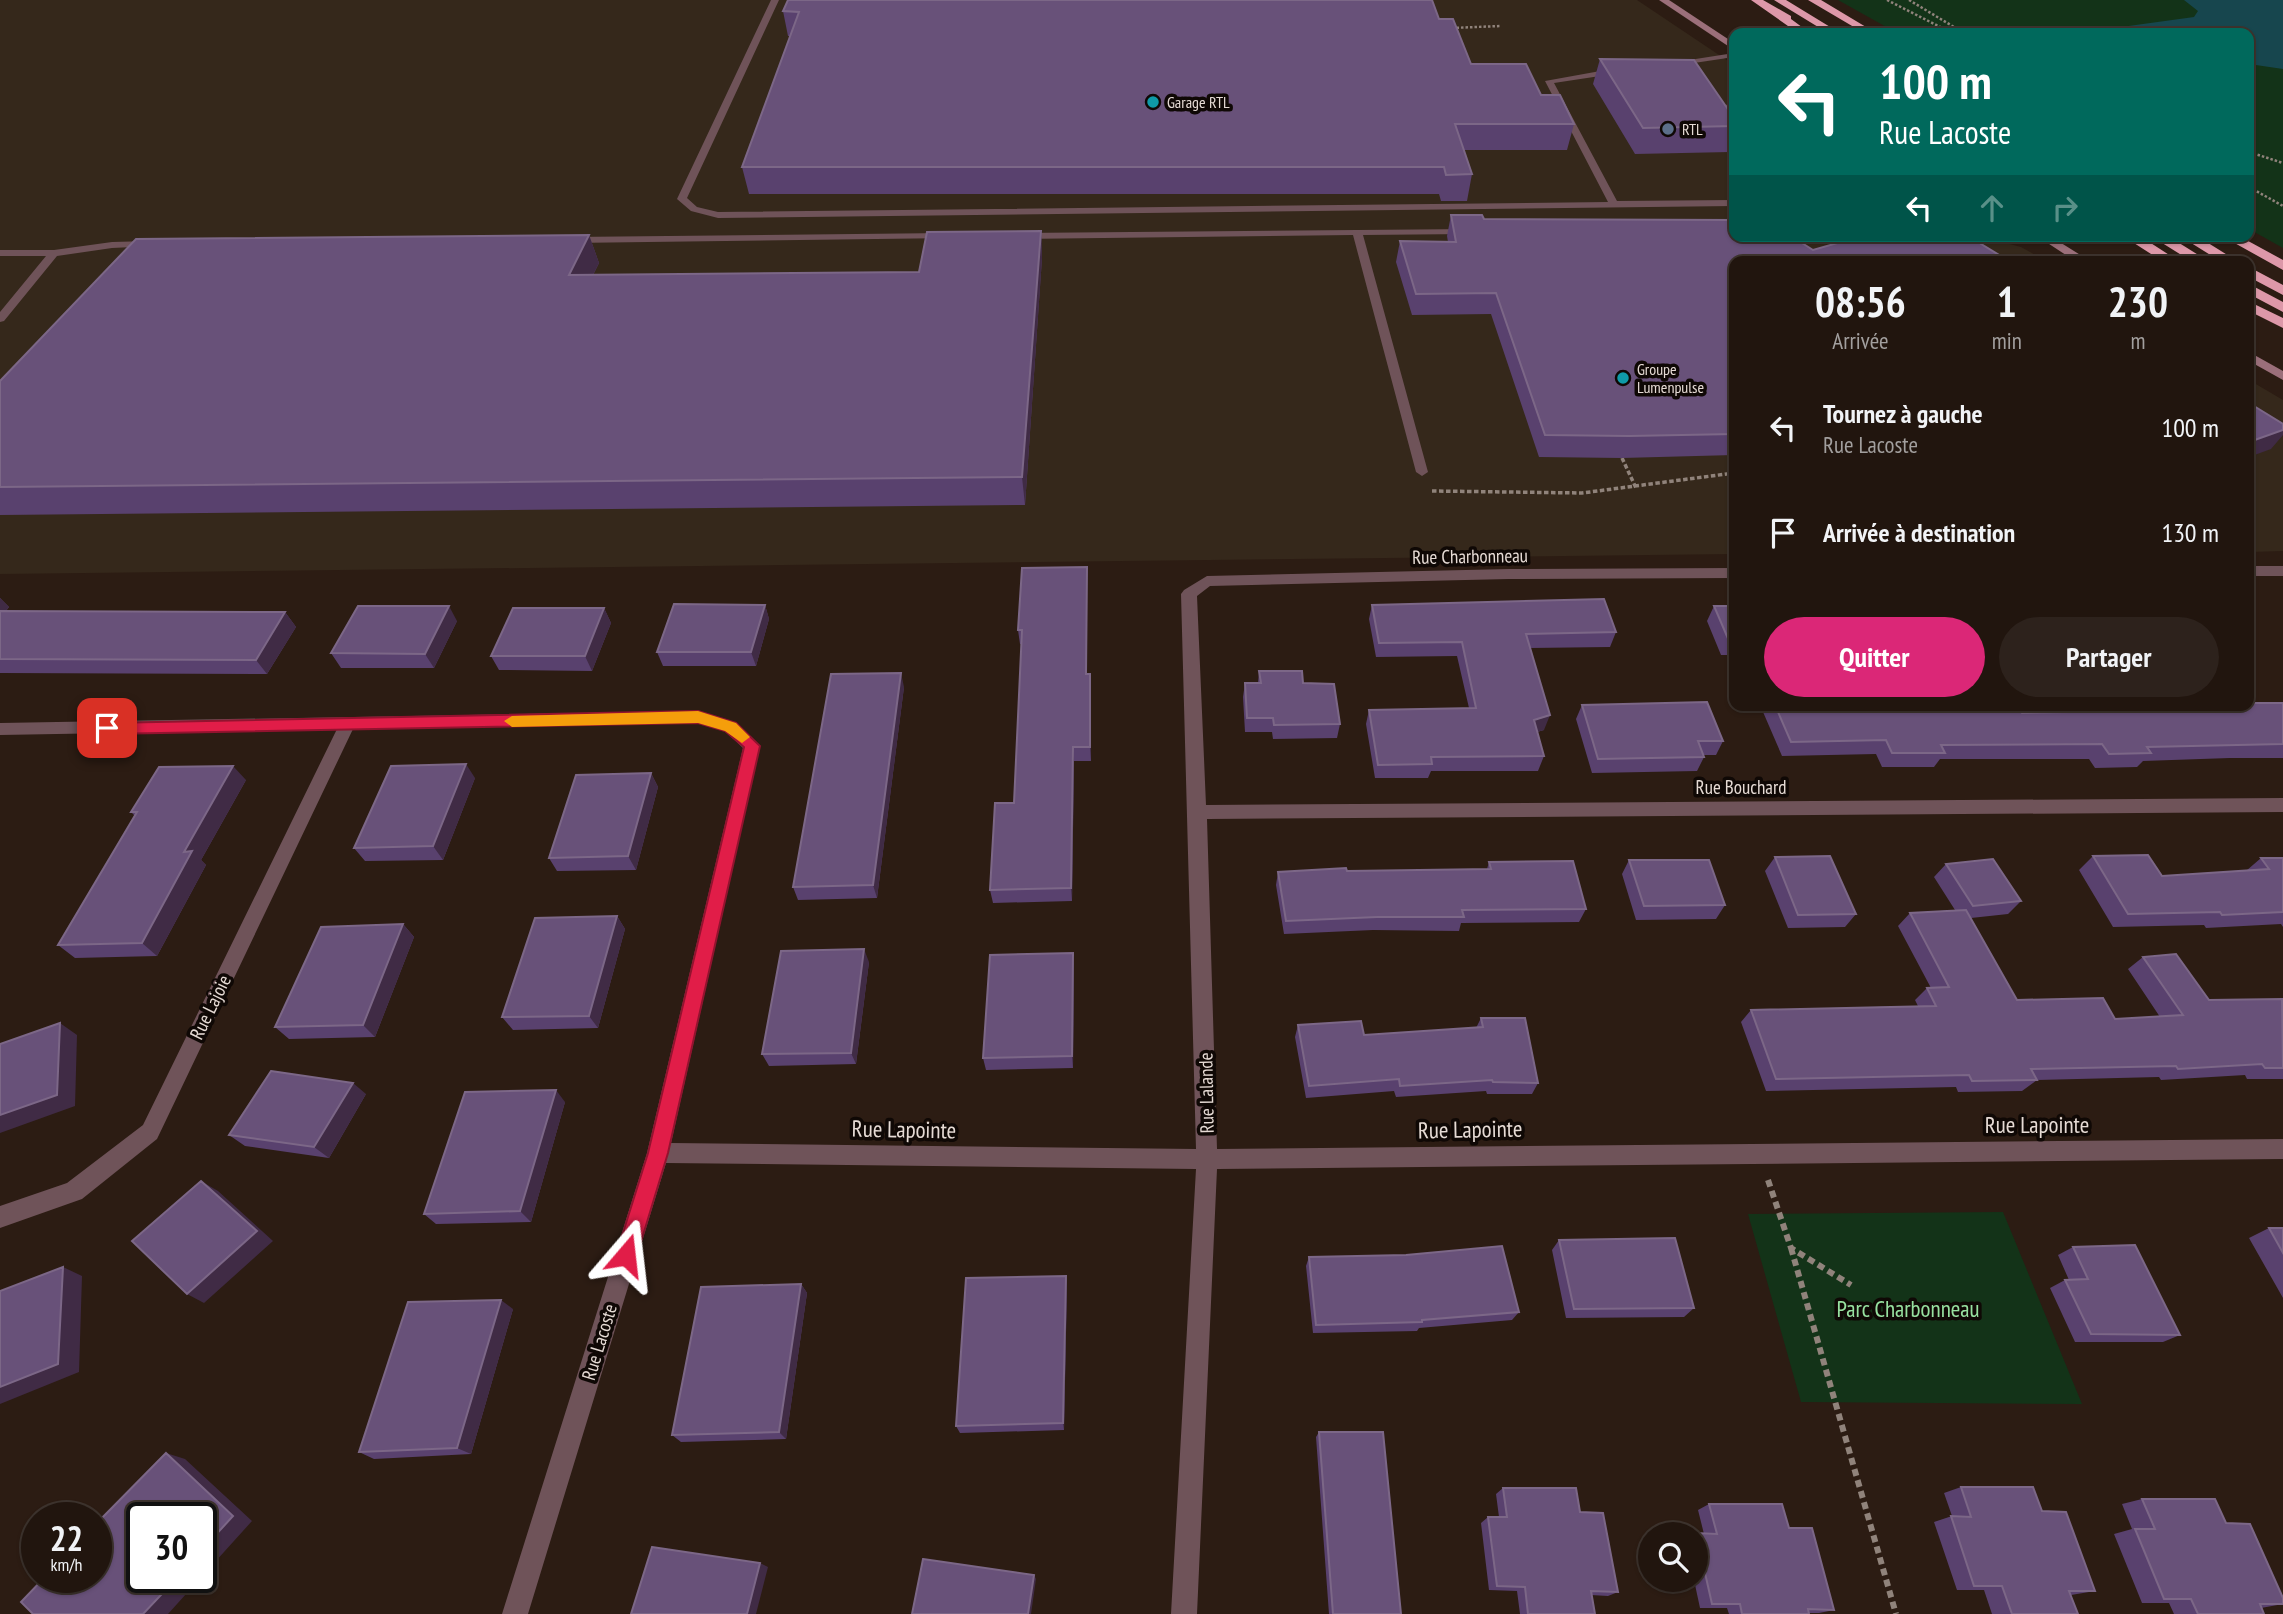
<!DOCTYPE html>
<html lang="fr">
<head>
<meta charset="utf-8">
<style>
  :root { --surface:#21150e; --page:#2d221c; --text:#f1f3f6; --muted:#a29f9e; --line:#3e342e; --accent:#db2777 }
  body { margin:0; font-family:"PT Sans Narrow",sans-serif; background:var(--page); color:var(--text); height:100vh; display:flex; flex-direction:column; font-size:26px; white-space:nowrap }
  * { box-sizing:border-box; margin:0 }
  p { font-size:23px; color:var(--muted) }
  .icon { flex:none; width:38px; height:38px; fill:none; stroke:currentColor; stroke-width:2; stroke-linecap:round; stroke-linejoin:round }
  .map { position:relative; flex:1; overflow:hidden }
  .side { position:absolute; left:1729px; top:256px; width:525px; height:455px; display:flex; flex-direction:column; background:var(--surface); border-radius:14px; box-shadow:0 2px 5px #0004,0 0 0 2px var(--line) }
  .side>* { flex:none }
  .top-card { position:absolute; left:1729px; top:28px; width:525px; height:214px; border-radius:14px; box-shadow:0 2px 5px #0004,0 0 0 2px var(--line); background:#00695c; color:#fff; overflow:hidden }
  .buttons { position:absolute; left:1638px; top:1522px; display:grid; gap:14px }
  .buttons a { display:grid; place-items:center; width:70px; height:70px; border-radius:50%; background:var(--surface); box-shadow:0 2px 5px #0004,0 0 0 2px var(--line); font-size:35px }
  .speed { position:absolute; left:21px; top:1502px; display:flex; gap:14px; font-size:35px; font-weight:700; text-align:center }
  .speed>* { display:grid; place-content:center; width:91px; height:91px; border-radius:50%; background:var(--surface); box-shadow:0 2px 5px #0004,0 0 0 2px var(--line); line-height:1 }
  .speed small { font-size:18px; font-weight:400 }
  .speed .limit { border:4px solid #111; border-radius:10px; background:#fff; color:#111 }
  .pin { position:absolute; display:grid; place-items:center; width:60px; height:60px; color:#fff; margin:-30px; border-radius:14px; box-shadow:0 4px 10px #0006 }
  .me { position:absolute; width:77px; margin:-38px; rotate:17deg; stroke-linejoin:round; filter:drop-shadow(0 0 5px #0008) }
  .turn { display:flex; align-items:center; gap:24px; height:147px; padding:0 35px; font-size:32px }
  .turn .icon { width:91px; height:91px; stroke-width:2.5 }
  .turn b { display:block; font-size:49px; line-height:60px }
  .lanes { display:flex; align-items:center; height:66px; padding:0 35px; background:#0003; justify-content:center; gap:35px; direction:ltr }
  .lanes .off { opacity:.35 }
  .eta { display:flex; justify-content:space-evenly; align-items:center; height:119px; text-align:center }
  .eta b { font-size:42px; font-weight:700; line-height:49px }
  .button { display:flex; gap:14px; margin-top:auto; padding:14px 35px }
  .button a { flex:1; height:80px; border-radius:42px; background:var(--accent); color:#fff; font-size:28px; font-weight:700; line-height:80px; text-align:center }
  .button a+a { background:var(--page); color:var(--text) }
  ul { padding:0; list-style:none }
  li { display:flex; align-items:center; gap:21px; height:105px; padding:0 35px }
  li div { flex:1 }
  li b { display:block; font-size:26px }
  li em { font-style:normal }
  .map>svg:first-child { display:block }
</style>
</head>
<body>
<div class="map">
<svg width="2283" height="1614" viewBox="0 0 2283 1614">
  <rect width="100%" height="100%" fill="#2c1c13"/>
  <path fill="#35281b" d="M0,0h1637l97,65v171h249l19,4v2l19,5 25,14h-312v293l-1734,20z
    M2249,380l34,20v151l-34,1z"/>
  <path fill="#133318" d="M1838,0h445v248l-34,-19v-196h-352z
    M2003,1212l79,192 -281,-2 -53,-188z"/>
  <path fill="#17464e" d="M2184,0h99v69l-34,-5v-31h-179l6,-3 38,-2 80,-11 4,-6z"/>
  <g fill="none" stroke-linecap="round" stroke-linejoin="round">
    <path stroke="#90837b" stroke-width="2.5" stroke-dasharray="2.5 2" stroke-linecap="butt" d="M1887,0l65,33
      M1909,0l55,33
      M1452,28l48,-2
      M1722,106h12
      M2249,152l34,11
      M2249,187l34,19"/>
    <path stroke="#90837b" stroke-width="3.5" stroke-dasharray="4.5 2.5" stroke-linecap="butt" d="M1622,458l14,30
      M1432,491l150,2 152,-20"/>
    <path stroke="#90837b" stroke-width="6" stroke-dasharray="7 4.5" stroke-linecap="butt" d="M1768,1180l23,68 60,37
      M1791,1248l105,366"/>
    <path fill="#6f5359" fill-rule="evenodd" d="M771,0h8l-92,198 10,9 21,5 890,-10 -63,-121 72,-13 4,3 -1,2 -66,10 63,118 117,-1v6l-1016,12 -27,-7 -14,-12z
      M1734,53v4l-60,9 -4,-3z
      M1473,229v4l-4,1 -106,1 65,237 -6,4 -6,-4 -63,-237 -334,4 -5,-3 5,-3z
      M948,233l5,3 -1,2 -381,5 -5,-3 5,-3z
      M150,241l5,3 -1,2 -42,2 -55,8 -53,65 -4,1v-10l46,-56h-46v-6h54l58,-8z"/>
    <path fill="#6f5359" fill-rule="evenodd" d="M2249,566h34v10h-34z
      M1734,568v10l-225,1 -299,7 -13,10 9,209 1077,-7v14l-1076,7 10,330 1066,-10v20l-1066,10 -20,445h-26l25,-445 -530,-6 -138,451h-26l145,-461 96,-405 -18,-17 -27,-8 -345,6 -196,410 -75,60 -82,29v-22l67,-23 76,-58 194,-396 -337,6v-12l698,-12 39,12 23,23 -89,397 525,6 -15,-555 3,-4 23,-14 302,-7z"/>
    <path fill="#9b6f7a" fill-rule="evenodd" d="M1659,0h10l65,43v7z
      M2037,236h13l40,25h-15z
      M2249,352l34,19v9l-34,-19z"/>
    <path fill="#dd98a9" fill-rule="evenodd" d="M1751,0h12l28,16v3l19,14h-12z
      M1774,0h12l54,33h-12z
      M1808,0h13l55,33h-12z
      M2123,236h17l37,24 -15,1z
      M2151,236h17l40,25h-17z
      M2180,236h17l40,25h-17z
      M2222,236h17l44,24v10z
      M2249,267l34,18v10l-34,-18z
      M2249,284l34,18v10l-34,-18z
      M2254,304l29,14v10l-34,-17v-6z"/>
  </g>
  <path fill="#59416e" d="M783,11l656,8 32,45 70,31 33,29 -7,26h-103l8,24 -5,27h-26l-2,-7h-690l-7,-27 48,-131h-2z
    M1600,59l134,59v23l-4,11 -95,2 -42,-70z
    M1451,215l33,4 329,31 155,-14 -234,25v194l-112,3 -83,-1 -48,-143 -79,1 -16,-53 4,-21 48,1 -1,-6z
    M1041,231l1,27 -17,247 -1025,10v-134l589,-146 10,28 -6,12 326,-3z
    M1087,567v107l4,15v72h-17l-2,140 -79,2 -3,-13 24,-87 8,-159h-2l-2,-14z
    M0,598l9,9 -3,4 279,1 11,15 -29,47 -267,-1z
    M765,605l4,14 -13,47h-93l-6,-14z
    M1372,605l244,27 -6,15 -80,1 14,82 -7,2 7,24 -6,15h-107l-3,7h-53l-9,-54 3,-14 100,-2 -12,-52 -81,1 -7,-38z
    M1714,606h20v49h-13l-14,-34z
    M604,608l7,15 -19,48 -93,-1 -8,-14z
    M457,621l-23,47h-93l-10,-15z
    M1259,671l44,12 37,41 -3,14 -64,1 -1,-7h-27l-2,-35 2,-14h13z
    M904,687l-27,211 -79,2 -5,-13z
    M2283,703v55h-53l-87,3 -6,6 -42,1 -6,-9h-149l-6,8h-52l-6,-13 -94,2 -22,-51h257l5,8 136,-3 4,-5z
    M1582,705l141,36 -7,14h-12v2l-7,14 -105,2 -16,-54z
    M651,773l7,14 -22,83 -79,1 -8,-13z
    M475,778l-32,82 -78,1 -11,-13z
    M246,780l-45,80 5,5 -49,91 -82,2 -17,-13 77,-129 -4,-4z
    M2093,856l69,20 84,-5 15,-13h22v69l-2,-3 -75,4 -2,-3 -91,2 -34,-57z
    M1775,857l81,57 -11,13 -57,1 -23,-57z
    M1629,860l96,45 -9,14 -80,1 -14,-46z
    M1489,862l97,47 -7,13 -118,1 -2,8 -86,-1 -89,4 -8,-49 2,-13 209,-3z
    M1946,864l75,37 -13,13 -37,4 46,82 98,19 45,-2 -32,-48 15,-12 66,43h74v79h-36l-2,-4 -84,5 -2,-3 -122,3 -15,11 -64,1 -2,-5 -190,4 -25,-69 10,-12 167,-4 -3,-6 12,-12h4l-33,-62 12,-13 45,-3 -21,-33z
    M617,916l8,13 -27,99 -85,2 -11,-13z
    M403,924l11,13 -39,100 -86,2 -14,-12z
    M869,962l-13,102 -87,2 -7,-12z
    M1074,965l-1,103 -87,2 -3,-12z
    M1481,1018l57,65 -6,11h-45l-1,-3 -90,6 -2,-6 -88,7 -11,-61 3,-12 66,10 112,-7z
    M366,1094l-37,64 -84,-12 -16,-11z
    M565,1102l-34,120 -95,2 -12,-10z
    M2269,1228h14v70l-34,-60z
    M1559,1240l135,68 -10,9 -118,1 -14,-68z
    M2073,1247l107,88 -17,7h-88l-25,-54 15,-8h4l-11,-25z
    M1309,1257l210,55 -7,8 -93,8 -2,3 -104,2 -7,-67z
    M1066,1276l1,9 -3,145 -104,3 -4,-7z
    M801,1284l6,9 -21,146 -105,3 -9,-7z
    M513,1309l-42,145 -97,5 -15,-7z
    M1319,1432l82,182h-72l-13,-177z
    M1961,1487l81,24 53,80 -24,4 7,19h-86l-8,-24h-27l-23,-68 18,-6 -8,-23z
    M1503,1488l77,24 38,80 -10,4 -17,-1 4,19h-75l-3,-23 -28,-1 -8,-67 7,-6h11l-3,-23z
    M2142,1499l84,24 57,81 -22,4 3,6h-90l-5,-11h-27l-28,-69 18,-5 -10,-25z
    M1709,1504l80,24 45,82 -15,3h-10v1h-80l-2,-6h-27l-6,-28h2v-45h-3l3,-2 8,1 -6,-24z"/>
  <path fill="#402b45" d="M1041,231l1,27 -17,247 -3,-28z
    M589,235l10,28 -20,40 -10,-28z
    M2283,430v5l-12,14 -22,8v-15z
    M1087,567v122l-1,-15z
    M0,598l9,9 -9,11z
    M765,605l4,14 -13,47 -5,-14z
    M449,606l8,15 -23,47 -9,-14z
    M604,608l7,15 -19,48 -7,-15z
    M285,612l11,15 -29,47 -11,-14z
    M901,673l3,14 -27,211 -4,-13z
    M1090,674l1,15v72l-1,-14z
    M1550,715l-6,15 -15,4 5,-14z
    M1073,747l1,14 -2,140 -1,-13z
    M466,764l9,14 -32,82 -10,-14z
    M233,766l13,14 -45,80 5,5 -49,91 -15,-13 42,-91z
    M651,773l7,14 -22,83 -8,-14z
    M617,916l8,13 -27,99 -9,-12z
    M403,924l11,13 -39,100 -12,-12z
    M864,949l5,13 -13,102 -5,-11z
    M1073,953l1,12 -1,103 -1,-12z
    M60,1023l17,12 -2,71 -75,27v-18z
    M353,1083l13,11 -37,64 -15,-11z
    M556,1090l9,12 -34,120 -11,-11z
    M201,1181l17,10 55,50 -69,62 -17,-9z
    M63,1267l19,9 -3,96 -79,32v-17z
    M1066,1276l1,9 -3,145 -1,-7z
    M801,1284l6,9 -21,146 -7,-7z
    M501,1300l12,9 -42,145 -14,-6z
    M166,1453l19,6 67,62 -84,93h-25l35,-37h23v-26z
    M760,1563l8,4 -12,47h-9z
    M1034,1575l2,4 -5,35h-3z"/>
  <path fill="#685179" stroke="#7c6787" stroke-width="2" d="M788,0h644l7,19h14l18,45h55l15,31h19l14,29h-119l17,50 -26,1 -2,-8h-702l57,-155 -16,-1z
    M1600,59l94,1 40,58v8l-91,2z
    M1451,215h31l2,4 250,1v16h57l22,14 49,-14h106l41,25h-275v173l-105,2 -84,-1 -49,-142 -80,1 -16,-53 56,1z
    M1041,231l-19,246 -1022,10v-106l136,-142 453,-4 -20,40 350,-3 8,-40z
    M2249,403l34,21v6l-34,12z
    M1087,567l-1,107h4v73h-17l-2,141 -81,2 5,-87h19l8,-173h-4l4,-62z
    M1604,599l12,33 -90,2 24,81 -16,5 10,36 -113,1 1,7 -54,1 -9,-55 107,-2 -14,-66 -83,1 -7,-38z
    M674,604l91,1 -14,47h-94z
    M358,606h91l-24,48 -94,-1z
    M1714,606h20v35h-5z
    M513,608h91l-19,48h-94z
    M0,611l285,1 -29,48 -256,-1z
    M1259,671h43l1,12 31,1 6,40 -66,1 -1,-7h-26l-2,-35h16z
    M901,673l-28,212 -80,2 38,-213z
    M1707,702l16,39h-25l6,16 -106,2 -16,-54z
    M2249,703h34v41l-136,3 4,6 -42,1 -7,-10 -161,1 4,8h-53l-6,-13 -95,2 -16,-37h242l5,8 143,-3 -3,-5h87z
    M466,764l-33,82 -79,2 37,-82z
    M233,766l-49,86 8,-1 -50,92 -84,2 79,-133h-6l28,-45z
    M651,773l-23,83 -79,2 27,-83z
    M2148,855l14,21 107,-7 -8,-11h22v54l-61,3 -2,-3 -92,2 -35,-58z
    M1830,856l26,58 -58,1 -23,-58z
    M1993,859l28,42 -48,5 -27,-42z
    M1629,860h80l16,45 -81,1z
    M1573,861l13,48 -124,1 2,7h-87l-91,4 -8,-49 68,-4 1,3 144,-2 -2,-7z
    M1966,910l51,90 86,-2 12,21 68,-4 -40,-58 33,-3 33,46 73,-1 1,69h-18l-3,-4 -84,5 -2,-3 -145,3 6,11 -65,1 -3,-6 -193,4 -25,-69 185,-4 -9,-18 22,-1 -39,-74z
    M617,916l-28,100 -87,1 33,-99z
    M403,924l-40,101 -88,2 46,-100z
    M864,949l-13,104 -89,1 19,-103z
    M1073,953l-1,103 -89,2 7,-103z
    M1481,1018h44l13,65 -45,-1 -1,-2 -92,6 -1,-7 -90,7 -11,-61 63,-4 3,14 119,-8z
    M60,1023l-3,72 -57,20v-71z
    M271,1071l82,12 -39,64 -85,-12z
    M556,1090l-36,121 -96,3 41,-122z
    M201,1181l56,50 -70,63 -55,-53z
    M2269,1228h14v25z
    M1675,1238l19,70 -120,1 -15,-69z
    M2135,1245l45,90 -89,-1 -26,-54 23,-1 -15,-32z
    M1502,1246l17,66 -97,8v2l-106,3 -7,-68 97,-2z
    M63,1267l-5,97 -58,23v-96z
    M1066,1276l-3,147 -107,3 10,-148z
    M801,1284l-22,148 -107,3 29,-148z
    M501,1300l-44,148 -98,4 49,-150z
    M1319,1432h64l18,182h-68z
    M166,1453l67,63 -32,35v-34h-59v60h36l-35,37h-110l-12,-12 24,-25h51v-53z
    M1961,1487h72l9,24 24,1 29,79h-26l9,23h-66l-10,-28h-28l-23,-70 20,1z
    M1503,1488h73l4,24 23,1 15,79 -27,-1 4,23h-67l-3,-27 -28,-1 -9,-69h19z
    M2142,1499h73l11,24 24,1 33,74v6h-23l4,10h-66l-7,-15h-27l-29,-70h20z
    M1709,1504h73l7,24h23l22,82 -26,-1 1,5h-67l-2,-10h-28l-16,-71 21,1z
    M652,1547l108,16 -13,51h-116z
    M923,1559l111,16 -6,39h-116z"/>
  <path fill="#e11d48" stroke="#92132f" stroke-width="2" d="M698,711l38,12 24,23 -92,407 -31,102 -3,7 -8,3 -7,-3 -3,-7 32,-102 96,-406 -19,-16 -27,-8 -591,11 -8,-6 8,-5z"/>
  <path fill="#f59e0b" d="M698,711l38,12 14,14 -8,6 -17,-12 -27,-8 -186,4 -8,-6 8,-5z"/>
  <g fill="#0f9aa8" stroke="#0f0805" stroke-width="2.5">
    <circle cx="1153" cy="102" r="7"/>
    <circle cx="1623" cy="378" r="7"/>
  </g>
  <circle fill="#5c6f8a" stroke="#0f0805" stroke-width="2.5" cx="1668" cy="129" r="7"/>
  <g text-anchor="middle" dominant-baseline="central" stroke-width="7" stroke-linejoin="round" paint-order="stroke">
    <g font-size="16" fill="#e6dbd5" stroke="#0f0805" text-anchor="start">
      <text x="1167" y="102">Garage RTL</text>
      <text x="1682" y="129">RTL</text>
      <text x="1637" y="369">Groupe<tspan x="1637" dy="18">Lumenpulse</tspan></text>
    </g>
    <g font-size="19" fill="#e6dbd5" stroke="#0f0805">
      <text transform="translate(1470 556) rotate(-1)">Rue Charbonneau</text>
      <text x="1741" y="787">Rue Bouchard</text>
      <text transform="translate(210 1007) rotate(-64)">Rue Lajoie</text>
      <text transform="translate(1206 1093) rotate(-91)">Rue Lalande</text>
      <text transform="translate(599 1342) rotate(-73)">Rue Lacoste</text>
    </g>
    <g font-size="23" fill="#e6dbd5" stroke="#0f0805">
      <text x="2037" y="1124">Rue Lapointe</text>
      <text transform="translate(904 1129) rotate(1)">Rue Lapointe</text>
      <text transform="translate(1470 1129) rotate(-1)">Rue Lapointe</text>
    </g>
    <g font-size="23" fill="#97e1a0" stroke="#0f0805">
      <text x="1908" y="1308">Parc Charbonneau</text>
    </g>
  </g>
</svg>
<div class="buttons">
<a><svg class="icon" aria-label="search" viewBox="0 0 24 24"><circle cx="10" cy="10" r="6"/><path d="M15 15l6 6"/></svg></a>
</div>
<div class="speed"><div>22<small>km/h</small></div><div class="limit">30</div></div>
<div class="pin" style="left:107px;top:728px;background:#d93025"><svg class="icon" aria-label="arrive" viewBox="0 0 24 24"><path d="M6 21V4h12l-3 4 3 4H6"/></svg></div>
<svg class="me" style="left:626px;top:1255px" viewBox="-20 -20 40 40"><path d="M0-17L14 15 0 8-14 15z" fill="#e11d48" stroke="#fff" stroke-width="4"/></svg>
<div class="top-card">
<div class="turn"><svg class="icon" aria-label="left" viewBox="0 0 24 24"><path d="M17 20v-9H6M10 6l-5 5 5 5"/></svg><div><b>100 m</b>Rue Lacoste</div></div>
<div class="lanes"><svg class="icon" aria-label="left" viewBox="0 0 24 24"><path d="M17 20v-9H6M10 6l-5 5 5 5"/></svg><svg class="icon off" aria-label="ahead" viewBox="0 0 24 24"><path d="M12 20V5M6 11l6-6 6 6"/></svg><svg class="icon off" aria-label="right" viewBox="0 0 24 24"><path d="M7 20v-9h11M14 6l5 5-5 5"/></svg></div>
</div>
<section class="side">
<div class="eta">
<div><b>08:56</b><p>Arrivée</p></div>
<div><b>1</b><p>min</p></div>
<div><b>230</b><p>m</p></div>
</div>
<ul>
<li><svg class="icon" aria-label="left" viewBox="0 0 24 24"><path d="M17 20v-9H6M10 6l-5 5 5 5"/></svg><div><b>Tournez à gauche</b><p>Rue Lacoste</p></div><em>100 m</em></li>
<li><svg class="icon" aria-label="arrive" viewBox="0 0 24 24"><path d="M6 21V4h12l-3 4 3 4H6"/></svg><div><b>Arrivée à destination</b></div><em>130 m</em></li>
</ul>
<div class="button"><a>Quitter</a><a>Partager</a></div>
</section>
</div>
</body>
</html>
